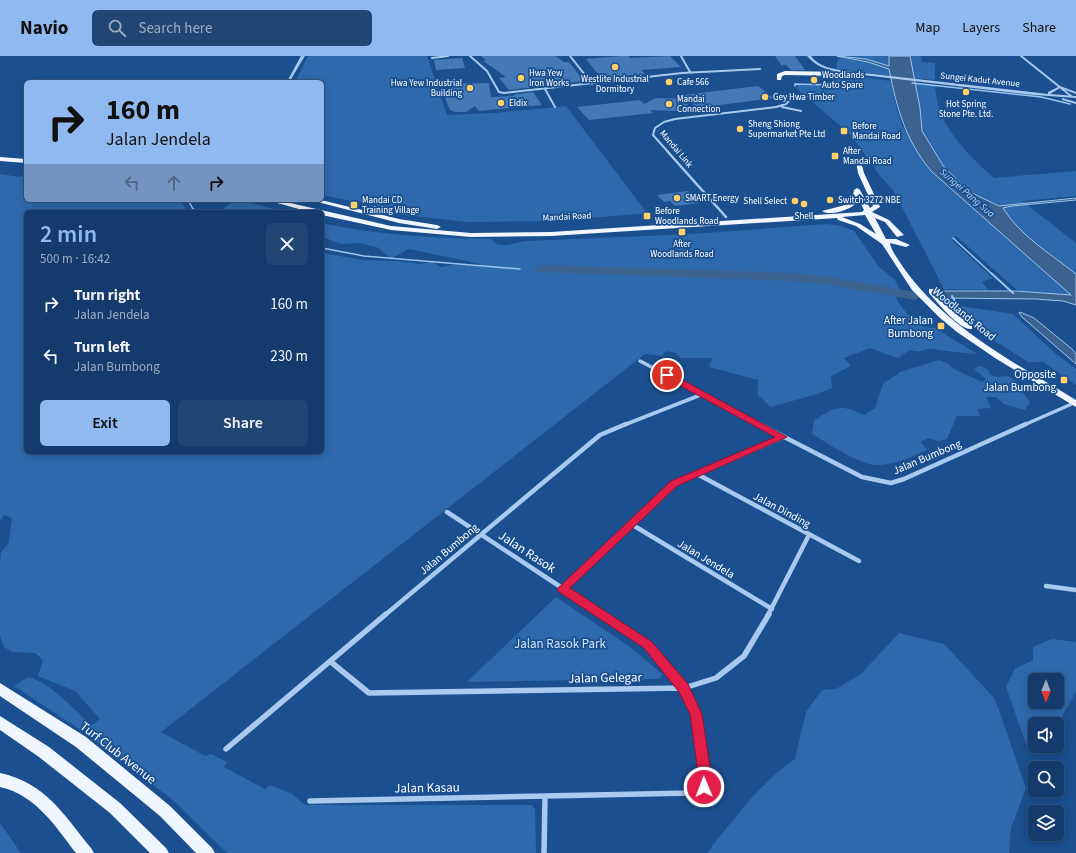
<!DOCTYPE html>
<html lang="en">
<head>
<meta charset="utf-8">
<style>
  :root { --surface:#143b6b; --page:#214673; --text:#f1f3f6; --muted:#9dadc1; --line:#33557e; --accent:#90b9f0 }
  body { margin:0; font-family:"Source Sans 3",sans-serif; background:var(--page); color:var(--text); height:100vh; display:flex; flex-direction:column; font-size:15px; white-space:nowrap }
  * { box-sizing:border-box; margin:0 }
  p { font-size:13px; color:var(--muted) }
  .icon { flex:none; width:22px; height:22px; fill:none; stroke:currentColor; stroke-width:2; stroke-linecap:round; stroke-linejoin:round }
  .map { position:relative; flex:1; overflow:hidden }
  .drawer { position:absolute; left:24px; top:154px; width:300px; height:244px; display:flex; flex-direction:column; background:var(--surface); border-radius:6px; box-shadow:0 2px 10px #0003,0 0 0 1px var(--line) }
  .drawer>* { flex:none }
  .banner { position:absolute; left:24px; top:24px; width:300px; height:122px; border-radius:6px; box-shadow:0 2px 10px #0003,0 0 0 1px var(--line); background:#90b9f0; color:#111; overflow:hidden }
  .needle { width:26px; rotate:180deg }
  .tools { position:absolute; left:1028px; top:617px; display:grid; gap:8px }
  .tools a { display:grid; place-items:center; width:36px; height:36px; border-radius:6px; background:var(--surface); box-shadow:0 2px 10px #0003,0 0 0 1px var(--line); font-size:20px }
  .pin { position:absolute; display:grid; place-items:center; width:34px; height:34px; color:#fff; margin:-17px; border:2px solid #fff; border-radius:50%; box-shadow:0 1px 4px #0007 }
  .me { position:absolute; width:44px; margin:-22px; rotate:359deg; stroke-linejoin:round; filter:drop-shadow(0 0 3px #0008) }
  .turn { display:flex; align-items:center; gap:14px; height:84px; padding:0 16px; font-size:18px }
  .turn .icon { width:52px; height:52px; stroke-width:2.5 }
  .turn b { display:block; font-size:28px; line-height:34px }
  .lanes { display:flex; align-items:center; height:38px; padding:0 16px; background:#0003; justify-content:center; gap:20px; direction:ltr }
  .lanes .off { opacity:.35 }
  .round { display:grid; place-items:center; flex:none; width:42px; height:42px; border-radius:6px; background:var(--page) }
  .headline { display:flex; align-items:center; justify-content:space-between; height:68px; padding:0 16px }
  h1 { font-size:24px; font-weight:600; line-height:30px; color:var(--accent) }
  .button { display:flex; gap:8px; margin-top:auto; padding:8px 16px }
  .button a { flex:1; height:46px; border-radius:6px; background:var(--accent); color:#111; font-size:16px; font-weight:600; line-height:46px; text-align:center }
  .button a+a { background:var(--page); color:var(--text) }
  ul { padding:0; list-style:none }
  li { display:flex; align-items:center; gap:12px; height:52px; padding:0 16px }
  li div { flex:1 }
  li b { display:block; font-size:15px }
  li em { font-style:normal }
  header { display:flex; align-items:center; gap:24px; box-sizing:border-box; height:56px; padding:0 20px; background:var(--accent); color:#111 }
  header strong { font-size:19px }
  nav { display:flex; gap:22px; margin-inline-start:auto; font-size:14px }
  .search { width:280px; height:36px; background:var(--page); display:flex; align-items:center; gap:10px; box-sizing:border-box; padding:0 14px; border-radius:6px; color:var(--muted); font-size:15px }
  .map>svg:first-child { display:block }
</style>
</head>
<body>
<header>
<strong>Navio</strong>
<div class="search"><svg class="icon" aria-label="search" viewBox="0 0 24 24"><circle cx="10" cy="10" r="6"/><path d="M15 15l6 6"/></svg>Search here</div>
<nav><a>Map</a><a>Layers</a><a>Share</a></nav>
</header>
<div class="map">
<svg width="1076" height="797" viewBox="0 0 1076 797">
  <rect width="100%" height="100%" fill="#1b4f8f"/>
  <path fill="#2e69ad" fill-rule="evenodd" d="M308,0h119l20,59 49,-2 70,-7 81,107 -91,8 -89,1 -72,-8 -33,-11 -40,-8v-113h-27z
    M837,0l38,7 14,6 2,7 -55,-7 2,-11 -3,-1z
    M846,0h43v10l-37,-9z
    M910,0h11l1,6 13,1v17l-22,-2z
    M808,19h38l45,6 4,22 7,22 29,46 141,124 -53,-3 -63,-56 -4,4 41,38 -11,4 6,8 -44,-1 -51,-99 -14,-15 -27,-39 -57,-49h3l-1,-2h38l1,-6z
    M915,27l20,2c2,41 31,67 59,93l82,-7v25l-54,5 2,2 -25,3 -29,-14 -26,-25 -22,-36z
    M0,118l19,3 7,-2v25h155l5,10 7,2h-167v240h296v-199l41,7 35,1 21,3 13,-2 9,5 16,-3 20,2 3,-2 -71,-15 -17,9 -7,-4 -6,-6 -20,-5 -17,1 -20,-7v-14c52,12 115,15 169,16 10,12 22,3 36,2l165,-7 135,-10 14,2 13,5 25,36 16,13 5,11 -4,6 2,5 12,15 14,10 11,1 42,26c-15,-1 -30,-3 -45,-5 -9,-1 -10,5 -22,1l-12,8 -28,-10 -26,10 7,8 -20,10 1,12 -15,6 -46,13 -13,-12v-15l-49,-13 3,-9h-32l-4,-5 -10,-2 -4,5 -17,-2 -484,378 44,24 6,-2 16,8 -3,5 41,22 5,-4 22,9 13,11h227l3,4 1,44h-309l-53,-52 -86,-66 -74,-49 14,-9c21,4 47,34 64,48l8,-6 -25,-28 -37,-15 5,-16 -8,-7 -23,-1 -8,-5 -4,-11v-73l1,-11 8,-9 3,-25 -8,-3 -4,6z
    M239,144l46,12h-65l8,-7z
    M1026,148l50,39v31c-25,-20 -56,-38 -73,-66z
    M954,249l59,9 43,40 20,15v16l-33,-23h-15l-47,-30 -23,-21z
    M939,304l8,3 7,6 28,13 4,-3 -12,-10 6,-3 7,3 4,6 6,2 11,-1 6,4 16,22 -5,8 -21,-6 -9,-7h-9l5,11 -13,1 2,7h-23l-10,23 -9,2 -10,-3 -7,4 6,8c-15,7 -30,14 -47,15 -17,2 -53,-22 -68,-31l2,-13c20,-15 28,-17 50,-6l11,-7 8,-24 17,-12z
    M556,541l74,50 32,27 -2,5 -193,3z
    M899,577l45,11 51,55 31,89 -15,40 -2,25h-302c27,-34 52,-69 88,-94l11,-47 16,-22 14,-1 25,-15z
    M1052,583l24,3v50l-19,33 -22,-1v15l-9,5 -20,-57 9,-18 18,-9v-13zM1035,624h22v22h-22z
    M0,767l21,30h-21z"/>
  <path fill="#3c6290" stroke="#9cc4f0" d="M837,0l29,3 23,7v-10h21l10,52 2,23 22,36 26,25 29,14 77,-8v2l-64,6 -9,2c17,28 48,46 73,66v31l-13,-4 -27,-2 -93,-1 -5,-7h77l56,4 -140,-124c-26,-32 -34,-62 -42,-102l-21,-7z
    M1020,256l14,6 38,31 4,5v10l-54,-47 -3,-4z"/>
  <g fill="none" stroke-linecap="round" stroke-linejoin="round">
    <path stroke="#9cc4f0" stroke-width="1.5" d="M289,25l15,-25
      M912,27l129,14 29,7
      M795,30v-2l37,1 2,-9
      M188,144l5,9 8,3
      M953,182l39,36
      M322,192l42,8 156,13"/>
    <path stroke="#9cc4f0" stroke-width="2" d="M991,217l22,20
      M952,240l4,7"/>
    <path fill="#3c6290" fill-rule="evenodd" d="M542,209l251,8 35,4 87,15 6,4 -6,4 -87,-15 -35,-4 -255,-9 -2,-3 2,-3z"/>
  </g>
  <path fill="#4478b7" d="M481,0h74l9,6h5l15,19 -75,9 -10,-12 7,-1 -23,-16 3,-1z
    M620,0h9l1,2 40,-2 11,11 -40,3 4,4 -44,4 -15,-19z
    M775,0h20l10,14h-14l-5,-5h-5z
    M462,2l3,10 -29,2 -2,-10z
    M489,27l2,14 23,-1 -1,-1 20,-3 9,13 -63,6 -4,-5 -9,6h-11l-5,-2 -5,-12 7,-3 -1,-11z
    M758,30l15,12 -76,10 -7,-6 -5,6 -10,3 -25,-1 3,3 -64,7 -12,-13 63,-7 4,4 12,-6 31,1 -4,-4z
    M688,135l11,12 -24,3 -5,-5 -6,1 -7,-7z"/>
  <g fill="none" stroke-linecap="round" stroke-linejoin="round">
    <path stroke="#a9c9ee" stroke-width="2" d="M470,0l17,15 12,21 5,1 178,-20 78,-4
      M570,0l22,28
      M681,0l9,16
      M1021,0l50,40
      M432,2l16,-2
      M288,26l14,-26
      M545,33l10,18
      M782,51l19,4
      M669,97l-16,-18 2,-7 9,-6 11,-3 101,-12 10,-3 4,-4"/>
    <path stroke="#a9c9ee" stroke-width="2.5" d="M668,96l58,65"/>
    <path stroke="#a9c9ee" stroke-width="3.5" d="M640,305l121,64
      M624,369l79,-31
      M1024,369l50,-22"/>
    <path stroke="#a9c9ee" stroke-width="4.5" d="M759,368l103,53 29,6 13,-4 122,-55
      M697,418l162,87
      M447,456l156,103
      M631,468l141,85
      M1046,530l30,4
      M563,533l111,-105 109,-47
      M385,559l215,-180 26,-11
      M768,559l41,-80"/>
    <path stroke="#a9c9ee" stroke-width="5.5" d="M331,606l38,31 315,-5 32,-10 28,-22 25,-42
      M226,693l160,-135
      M310,745l381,-8c8,-1 13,-5 15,-13l-10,-66 -12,-26 -36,-43 -46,-31
      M544,797l1,-56"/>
    <path fill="#a9c9ee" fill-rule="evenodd" d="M807,0h4c8,11 22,13 35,15l202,23v-2l12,-6 16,6v2l-16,-6 -10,6 26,2v2l-42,-3 -188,-22c-15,-2 -29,-5 -39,-17z
      M1062,42l14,4v2l-14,-4z"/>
    <path fill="#f0f6ff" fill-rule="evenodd" d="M785,15l59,1 3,2 -3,2 -59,-1 -3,1 -1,4h-4v-6z
      M0,101l26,2v4l-26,-2z
      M856,105l5,1 3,11 16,34 -8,5 17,8 15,15 -7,2 -12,-15 -10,-4 11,21h10l14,6 -4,2 -16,-4c1,8 9,17 13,24 43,61 111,95 173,133v7l-81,-49 -38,-26 -17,-14 -28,-28 -30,-46 -26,-18 -18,-6 -1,-2 -286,18 -80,1 -80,-7 -69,-15v-3h-12l-44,-12h11l114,26 80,7 80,-1 311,-20 2,-2 -5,-10c-5,9 -29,17 -37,11l27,-7 3,-4 2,-10 3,-2 3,2 10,18 3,-2 -15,-33zM865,159l11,19 -16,-10 -18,-7z
      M310,144h11l78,19 38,6 4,2 -4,2 -38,-6z
      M929,233h6l15,18 22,18v4c-12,2 -35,-27 -43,-36z
      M0,627l86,54 84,69 42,42 3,5h-19l-36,-37 -84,-69 -76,-51z
      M0,660l49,31 71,56 46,45 3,5h-19l-40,-40 -71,-56 -39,-27z
      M0,717c46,10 63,41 91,75l3,5h-18c-21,-27 -40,-58 -76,-66z"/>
  </g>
  <path fill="#e11d48" stroke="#92132f" d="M664,317h6l117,64 -110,49 -107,102 82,54 36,42 14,30 10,66 -3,12 -5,2 -4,-2 -2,-5 1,-7 -9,-66 -11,-22 -35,-44 -85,-56 -2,-3 114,-108 104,-44 -111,-60z"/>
  <g fill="#ffd166" stroke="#1b4f8f" stroke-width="1.5">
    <circle cx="615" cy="11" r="4"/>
    <circle cx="521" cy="22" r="4"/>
    <circle cx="814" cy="24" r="4"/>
    <circle cx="669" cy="26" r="4"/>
    <circle cx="470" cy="32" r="4"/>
    <circle cx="966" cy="36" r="4"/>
    <circle cx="765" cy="41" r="4"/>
    <circle cx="501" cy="47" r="4"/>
    <circle cx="669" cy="48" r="4"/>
    <circle cx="740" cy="73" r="4"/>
    <rect x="840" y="71" width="8" height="8" rx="2"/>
    <rect x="831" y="96" width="8" height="8" rx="2"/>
    <circle cx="677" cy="142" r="4"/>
    <circle cx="830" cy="144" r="4"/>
    <circle cx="795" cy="145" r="4"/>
    <circle cx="804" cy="148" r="4"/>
    <rect x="350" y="145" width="8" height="8" rx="2"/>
    <rect x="643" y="156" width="8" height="8" rx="2"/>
    <rect x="678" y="172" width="8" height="8" rx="2"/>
    <rect x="937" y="266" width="8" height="8" rx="2"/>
    <rect x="1060" y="320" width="8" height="8" rx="2"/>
  </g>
  <g text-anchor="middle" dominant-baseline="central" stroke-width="3.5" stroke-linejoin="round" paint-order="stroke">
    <g font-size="9" fill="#fff" stroke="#1b4f8f" text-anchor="start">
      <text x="529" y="17">Hwa Yew<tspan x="529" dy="10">Iron Works</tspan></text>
      <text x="822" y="19">Woodlands<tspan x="822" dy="10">Auto Spare</tspan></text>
      <text x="615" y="23" text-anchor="middle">Westlite Industrial<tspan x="615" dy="10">Dormitory</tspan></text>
      <text x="677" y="26">Cafe 566</text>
      <text x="462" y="27" text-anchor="end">Hwa Yew Industrial<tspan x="462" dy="10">Building</tspan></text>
      <text x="773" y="41">Gey Hwa Timber</text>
      <text x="677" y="43">Mandai<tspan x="677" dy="10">Connection</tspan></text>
      <text x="509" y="47">Eldix</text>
      <text x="966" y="48" text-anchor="middle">Hot Spring<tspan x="966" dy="10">Stone Pte. Ltd.</tspan></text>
      <text x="748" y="68">Sheng Shiong<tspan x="748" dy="10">Supermarket Pte Ltd</tspan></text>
      <text x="852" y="70">Before<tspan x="852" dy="10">Mandai Road</tspan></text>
      <text x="843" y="95">After<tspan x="843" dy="10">Mandai Road</tspan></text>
      <text x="685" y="142">SMART Energy</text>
      <text x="362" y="144">Mandai CD<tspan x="362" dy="10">Training Village</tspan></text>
      <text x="838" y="144">Switch 3272 NBE</text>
      <text x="787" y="145" text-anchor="end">Shell Select</text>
      <text x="655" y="155">Before<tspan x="655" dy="10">Woodlands Road</tspan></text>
      <text x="804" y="160" text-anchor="middle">Shell</text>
      <text x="682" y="188" text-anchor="middle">After<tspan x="682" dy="10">Woodlands Road</tspan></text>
    </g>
    <g font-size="9" fill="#fff" stroke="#1b4f8f">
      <text transform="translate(980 24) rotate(6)">Sungei Kadut Avenue</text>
      <text transform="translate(676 93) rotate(50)">Mandai Link</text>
      <text transform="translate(567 161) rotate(-3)">Mandai Road</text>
    </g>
    <g font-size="10" font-style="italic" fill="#b5d3f5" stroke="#1b4f8f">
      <text transform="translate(967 137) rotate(41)">Sungei Pang Sua</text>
    </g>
    <g font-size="11" fill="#fff" stroke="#1b4f8f">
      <text transform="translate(964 258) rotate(39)">Woodlands Road</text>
      <text transform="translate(927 401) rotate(-23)">Jalan Bumbong</text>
      <text transform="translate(782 454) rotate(28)">Jalan Dinding</text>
      <text transform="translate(449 493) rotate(-40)">Jalan Bumbong</text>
      <text transform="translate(706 503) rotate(31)">Jalan Jendela</text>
    </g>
    <g font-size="11" fill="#fff" stroke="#1b4f8f" text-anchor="end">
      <text x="933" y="264">After Jalan<tspan x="933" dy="13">Bumbong</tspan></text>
      <text x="1056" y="318">Opposite<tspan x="1056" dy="13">Jalan Bumbong</tspan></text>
    </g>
    <g font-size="13" fill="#fff" stroke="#1b4f8f">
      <text transform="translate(527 496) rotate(33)">Jalan Rasok</text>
      <text transform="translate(605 622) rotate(-1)">Jalan Gelegar</text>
      <text transform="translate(118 697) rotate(38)">Turf Club Avenue</text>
      <text transform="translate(427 732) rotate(-1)">Jalan Kasau</text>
    </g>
    <g font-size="13" fill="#cfe3fa" stroke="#1b4f8f">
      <text x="560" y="588">Jalan Rasok Park</text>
    </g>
  </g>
</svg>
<div class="tools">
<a><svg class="needle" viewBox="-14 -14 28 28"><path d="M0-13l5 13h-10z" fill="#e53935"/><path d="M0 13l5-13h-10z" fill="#9dadc1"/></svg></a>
<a><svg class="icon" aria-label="sound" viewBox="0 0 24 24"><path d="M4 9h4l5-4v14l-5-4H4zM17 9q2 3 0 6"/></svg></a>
<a><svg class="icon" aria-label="search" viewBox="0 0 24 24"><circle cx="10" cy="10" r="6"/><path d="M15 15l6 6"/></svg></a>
<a><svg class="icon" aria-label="layers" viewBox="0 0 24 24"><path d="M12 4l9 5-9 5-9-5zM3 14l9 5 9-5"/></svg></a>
</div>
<div class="pin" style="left:667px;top:319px;background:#d93025"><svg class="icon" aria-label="arrive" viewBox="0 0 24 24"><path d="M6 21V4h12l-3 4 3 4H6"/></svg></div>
<svg class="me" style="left:704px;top:731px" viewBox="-20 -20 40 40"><circle r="17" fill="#e11d48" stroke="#fff" stroke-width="3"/><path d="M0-11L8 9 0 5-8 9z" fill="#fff"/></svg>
<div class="banner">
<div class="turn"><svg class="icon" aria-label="right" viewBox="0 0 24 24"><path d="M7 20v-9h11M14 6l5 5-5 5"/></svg><div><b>160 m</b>Jalan Jendela</div></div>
<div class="lanes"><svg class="icon off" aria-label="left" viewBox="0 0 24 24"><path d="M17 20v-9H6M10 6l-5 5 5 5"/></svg><svg class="icon off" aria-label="ahead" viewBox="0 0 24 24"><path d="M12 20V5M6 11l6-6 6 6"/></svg><svg class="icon" aria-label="right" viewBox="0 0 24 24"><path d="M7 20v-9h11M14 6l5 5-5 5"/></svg></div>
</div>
<section class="drawer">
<div class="headline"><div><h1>2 min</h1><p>500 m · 16:42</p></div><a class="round"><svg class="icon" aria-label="close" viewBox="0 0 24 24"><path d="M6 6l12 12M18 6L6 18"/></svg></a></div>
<ul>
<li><svg class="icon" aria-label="right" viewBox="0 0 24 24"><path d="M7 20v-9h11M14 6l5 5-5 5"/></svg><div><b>Turn right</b><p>Jalan Jendela</p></div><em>160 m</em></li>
<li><svg class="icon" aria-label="left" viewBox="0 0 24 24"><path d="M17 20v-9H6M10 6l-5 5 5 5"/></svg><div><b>Turn left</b><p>Jalan Bumbong</p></div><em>230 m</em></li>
</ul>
<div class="button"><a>Exit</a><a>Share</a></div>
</section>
</div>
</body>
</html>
